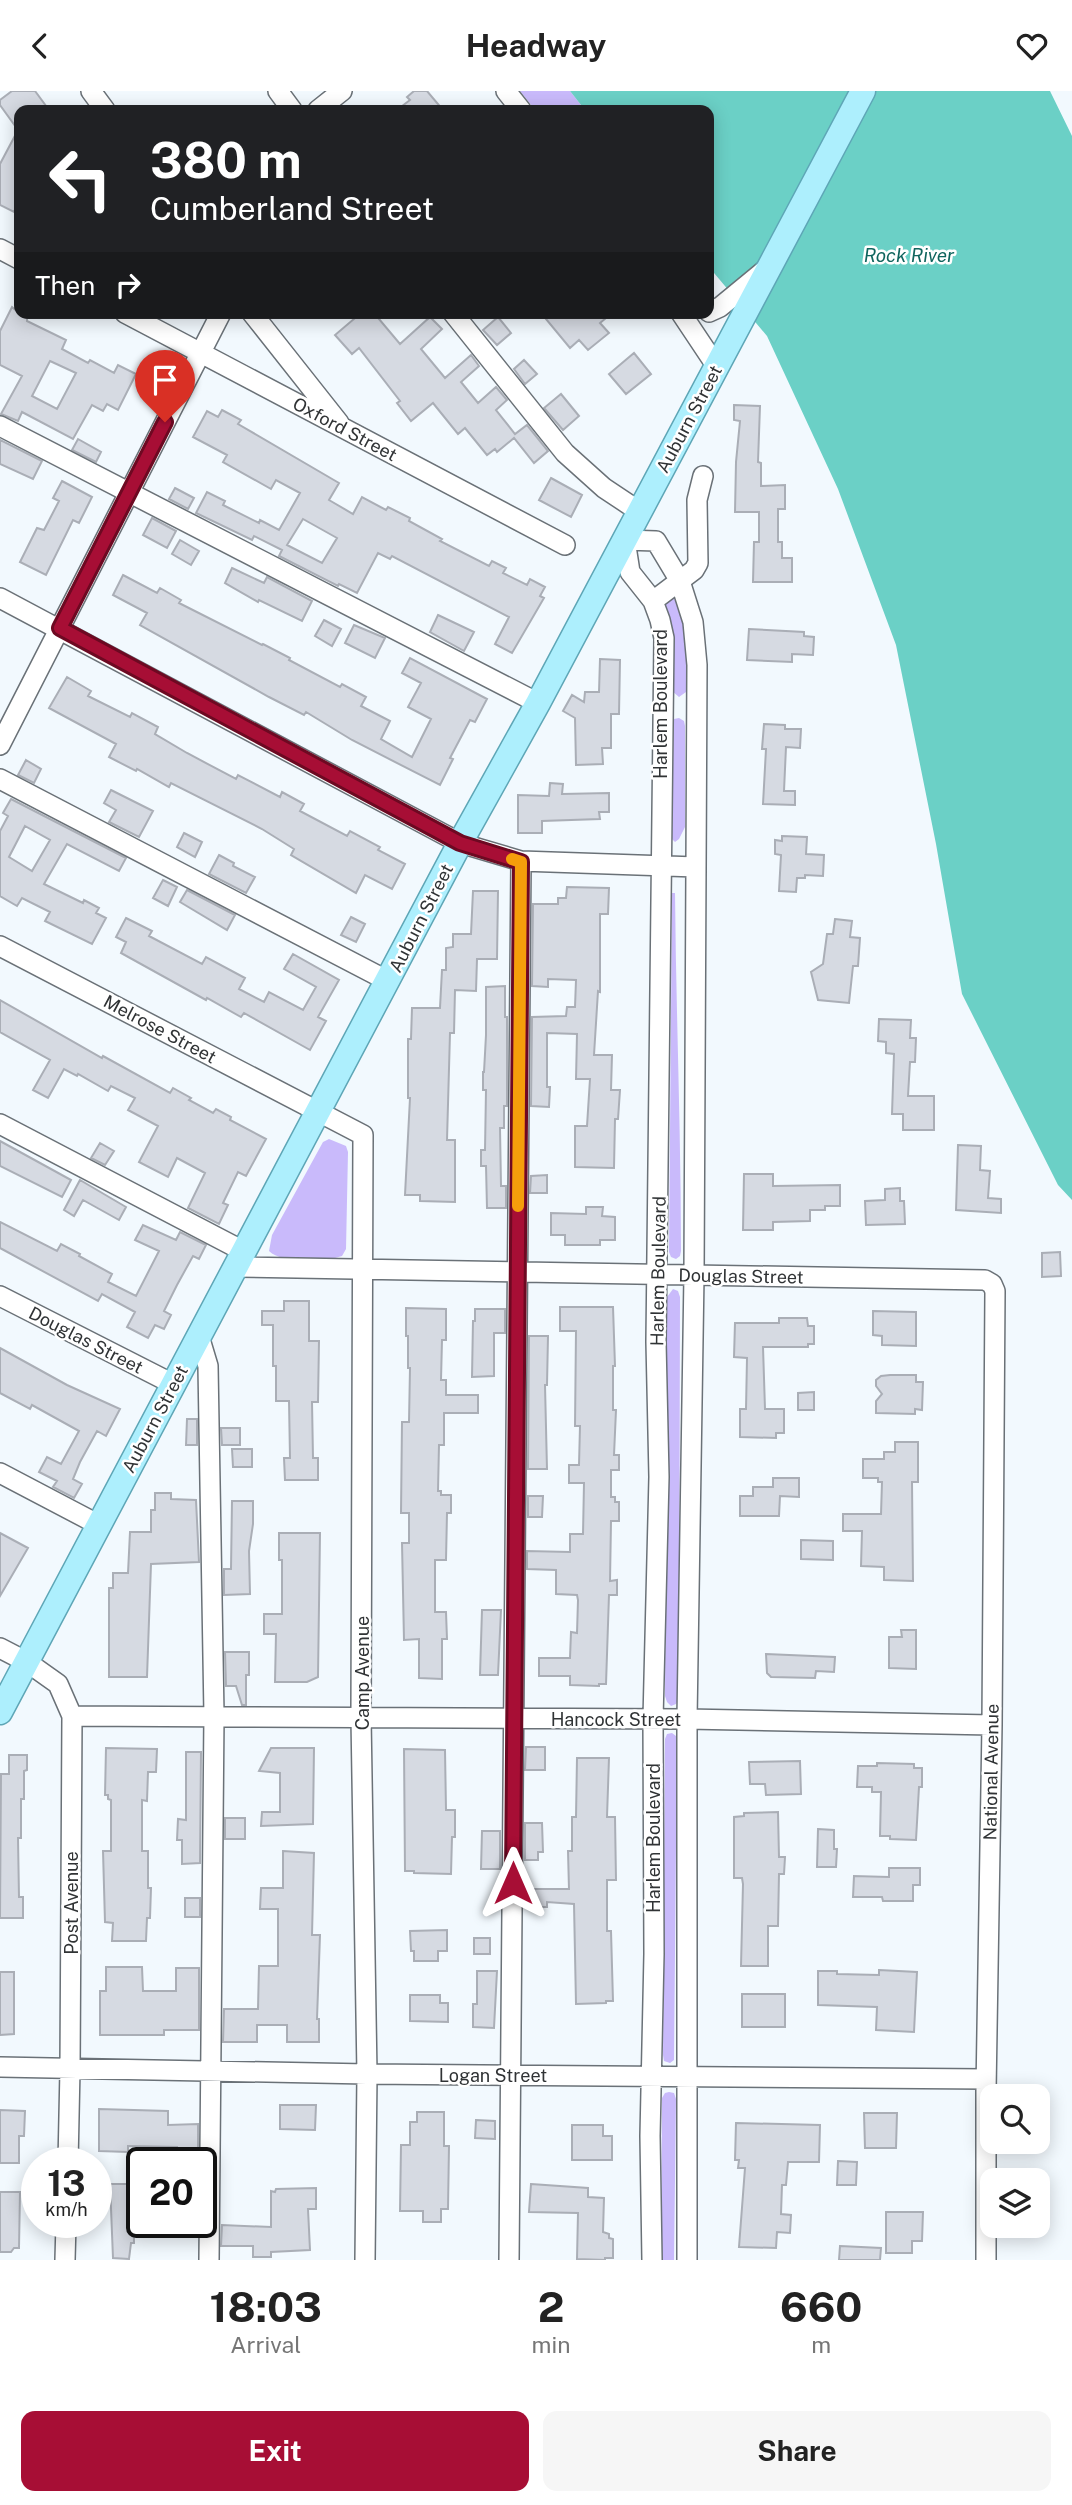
<!DOCTYPE html>
<html lang="en">
<head>
<meta charset="utf-8">
<style>
  :root { --surface:#fff; --page:#f6f6f6; --text:#222; --muted:#767676; --accent:#a70e35 }
  body { margin:0; font-family:"Public Sans",sans-serif; background:var(--page); color:var(--text); height:100vh; display:flex; flex-direction:column; font-size:26px; white-space:nowrap }
  * { box-sizing:border-box; margin:0 }
  p { font-size:23px; color:var(--muted) }
  .icon { flex:none; width:38px; height:38px; fill:none; stroke:currentColor; stroke-width:2; stroke-linecap:round; stroke-linejoin:round }
  .map { position:relative; height:2169px; overflow:hidden }
  .panel { display:flex; flex-direction:column; background:var(--surface); flex:1 }
  .panel>* { flex:none }
  .hud { position:absolute; left:14px; top:14px; width:700px; height:214px; border-radius:14px; box-shadow:0 4px 18px #0003; background:#202124; color:#fff; overflow:hidden }
  .buttons { position:absolute; left:980px; top:1993px; display:grid; gap:14px }
  .buttons a { display:grid; place-items:center; width:70px; height:70px; border-radius:14px; background:var(--surface); box-shadow:0 4px 18px #0003; font-size:35px }
  .speed { position:absolute; left:21px; top:2056px; display:flex; gap:14px; font-size:35px; font-weight:700; text-align:center }
  .speed>* { display:grid; place-content:center; width:91px; height:91px; border-radius:50%; background:var(--surface); box-shadow:0 4px 18px #0003; line-height:1 }
  .speed small { font-size:18px; font-weight:400 }
  .speed .limit { border:4px solid #111; border-radius:10px; background:#fff; color:#111 }
  .pin { position:absolute; display:grid; place-items:center; width:60px; height:60px; color:#fff; margin:-72px -30px; border-radius:50% 50% 50% 0; rotate:-45deg; box-shadow:0 0 7px #0007 }
  .pin .icon { rotate:45deg }
  .me { position:absolute; width:77px; margin:-38px; rotate:0deg; stroke-linejoin:round; filter:drop-shadow(0 0 5px #0008) }
  .turn { display:flex; align-items:center; gap:24px; height:147px; padding:0 21px; font-size:32px }
  .turn .icon { width:91px; height:91px; stroke-width:2.5 }
  .turn b { display:block; font-size:49px; line-height:60px }
  .then { display:flex; align-items:center; height:66px; padding:0 21px; background:#0003; gap:14px; font-size:26px }
  .eta { display:flex; justify-content:space-evenly; align-items:center; height:119px; text-align:center }
  .eta b { font-size:42px; font-weight:700; line-height:49px }
  .button { display:flex; gap:14px; margin-top:auto; padding:14px 21px }
  .button a { flex:1; height:80px; border-radius:14px; background:var(--accent); color:#fff; font-size:28px; font-weight:700; line-height:80px; text-align:center }
  .button a+a { background:var(--page); color:var(--text) }
  header { display:flex; justify-content:space-between; align-items:center; height:91px; padding:0 21px; background:var(--surface); font-size:32px; font-weight:700 }
  .map>svg:first-child { display:block }
</style>
</head>
<body>
<header><svg class="icon" aria-label="back" viewBox="0 0 24 24"><path d="M15 5l-7 7 7 7"/></svg>Headway<svg class="icon" aria-label="heart" viewBox="0 0 24 24"><path d="M12 20l-8-8c-3-5 5-10 8-4 3-6 11-1 8 4z"/></svg></header>
<div class="map">
<svg width="1072" height="2169" viewBox="0 0 1072 2169">
  <rect width="100%" height="100%" fill="#f2f9fe"/>
  <path fill="#c9bafb" d="M520,0h50l15,19h-50z
    M673,506c18,24 17,67 13,95l-7,5 -7,-6 -1,-64 -7,-25z
    M679,627l5,3 1,5v101l-6,12 -4,3 -4,-4 1,-111 2,-8z
    M672,802h3c1,119 6,238 6,358l-1,5 -4,3 -5,-2 -2,-5z
    M329,1048l17,7 2,6 -2,97 -4,7 -7,2c-19,0 -51,7 -66,-7l3,-16 51,-93z
    M673,1198l5,2 2,6 -1,402 -3,5 -5,2 -4,-4 -2,-6 2,-399z
    M672,1642l4,3 1,4 -3,320 -4,3 -6,-2 -1,-6 2,-316 2,-5z
    M669,2001l5,1 2,6 -2,161h-13l1,-162 3,-5z"/>
  <path fill="#6bd0c6" d="M570,0h480l22,45v1064l-14,-15 -96,-191 -26,-150 -40,-199 -58,-156 -71,-153 -58,-69v-157h-124z"/>
  <path fill="#d6dae2" stroke="#aaaeb6" stroke-width="2" fill-rule="evenodd" d="M12,0h23l14,19h-30v91l-5,11 -14,-7v-41l18,-34 -18,-25v-5z
    M414,0h13l16,19h-46l13,-10 -3,-3z
    M12,216l7,6 8,2v6l39,19 -4,9 26,14 2,-3 24,13 4,-8 18,9 -18,36 -11,-6 -4,7 -11,-6 -19,34 -51,-27 -4,9 -17,-7 21,-38 -22,-11v-34zM50,270l26,12 -19,36 -25,-13z
    M361,222h13l26,31 30,-27 12,12 -21,20 24,29 26,-23 8,11 -18,16 17,21 18,-16 11,13 -11,10 19,24 12,-9 21,26 -14,12 -20,-25 -17,14 -2,-3 -8,6 -22,-27 -7,6 -25,-31 -22,18 -14,-18 3,-2 -41,-53 -7,6 -17,-19z
    M541,222h71l-12,10 9,10 -21,17 -9,-10 -9,8z
    M498,226l13,16 -14,12 -14,-15z
    M634,262l17,21 -25,20 -17,-20z
    M524,269l13,14 -12,10 -11,-15z
    M561,303l18,22 -16,14 -19,-22z
    M734,314l26,1 -2,56 3,1v23l24,-1v24h-7v33h4v16h10v24h-39l1,-40h5v-30h-24l1,-50 4,-41 -6,-1z
    M222,319l19,10 -3,4 101,59 -10,17 24,14 9,-17 24,13 2,-3 22,11 -1,3 33,18 -2,2 49,25 3,-5 14,7 -3,5 24,12 3,-6 15,8 -5,9 4,2 -32,55 -17,-9 14,-27 -117,-61 -2,3 -12,-6 -21,40 -18,-9 -1,2 -59,-30 3,-6 -28,-14 -2,4 -56,-27 11,-21 18,9 -2,4 36,18 1,-3 19,10 21,-37 -24,-13 -5,9 -48,-27 4,-7 -34,-18 14,-26 11,6zM303,428l34,19 -15,25 -35,-18z
    M78,348l23,13 -5,10 -24,-12z
    M0,349l42,21 -9,18 -33,-15z
    M551,387l31,17 -11,22 -32,-17z
    M62,390l30,16 -13,26 -6,-3 -27,55 -26,-13 17,-34 7,2 15,-29 -6,-3z
    M175,397l19,10 -6,11 -19,-10z
    M152,427l24,13 -9,17 -24,-13z
    M180,449l19,11 -8,14 -19,-11z
    M232,477l32,15 3,-6 45,24 -10,20 -43,-21 -1,2 -33,-19z
    M123,484l34,18 3,-5 21,12 -2,3 83,42 1,-1 27,14 -1,2 51,27 2,-3 24,13 -5,9 29,15 -9,18 31,18 19,-38 -23,-12 13,-24 -19,-10 8,-15 77,41 -12,23 -5,-2 -20,38 3,1 -13,26 -88,-45 -46,-28 -2,3 -35,-18 -129,-72 7,-12 -34,-18z
    M438,524l36,17 -10,19 -34,-19z
    M324,529l17,9 -9,17 -17,-10z
    M354,534l31,13 -10,20 -30,-15z
    M749,538l55,3v4l10,1 -1,18 -21,-1v8l-45,-2z
    M600,568l20,1 -1,54h-8v34h-9l1,16 -27,1 -1,-47 -12,-7 9,-16 12,7 1,-10h14z
    M67,586l24,14 -3,5 42,21 2,-4 26,14 -3,7 32,19 49,26 2,-4 42,22 2,-5 22,12 -4,7 47,25 3,-5 30,16 -2,3 27,14 -13,25 -27,-14 -9,18 -65,-38 3,-6 -32,-20 -91,-46 -2,4 -32,-18 -1,2 -27,-14 7,-13 -67,-36z
    M764,633l21,1v4h16l-1,19 -14,-1 -2,44h11v14l-32,-1 3,-55h-4z
    M26,669l15,9 -7,14 -16,-8z
    M550,692l13,1 -1,10 47,-1v19h-10l1,7 -58,2v12h-24v-38l31,1z
    M111,699l42,21 -14,26 -30,-15 7,-12 -12,-7z
    M11,708l115,59 -7,13 -52,-27 -23,40 39,19 1,-3 15,8 -3,5 10,5 -14,26 -47,-23 5,-9 -28,-14 -5,8 -17,-10v-65l8,-15 -5,-3zM25,735l25,14 -18,31 -23,-14z
    M184,742l18,9 -7,15 -18,-10z
    M782,745l25,1 -1,17 18,1 -1,21 -18,-1v3h-8l-1,14 -17,-1 2,-36 -6,-1v-14l7,1z
    M219,764l15,8 -1,3 22,11 -9,16 -37,-19z
    M163,789l14,7 -9,19 -15,-8z
    M567,796l42,1 -1,26h-8v78l-2,-1 -4,64h18l-1,35h9l-2,29h-3l-1,49 -39,-1v-41h12l3,-47h-14l1,-45 -30,-1v54h3l-1,20 -18,-1 1,-89 34,-1 1,-9h8l1,-27 -28,-1v8l-16,-1 1,-82h25v-6h8z
    M187,799l48,25 -8,15 -47,-28z
    M473,800h25l-1,68h-20l-1,32 -21,-1 -1,43h-4l-3,107h8v62l-35,-1v-6h-15l5,-97h-2v-59h3l1,-31h28l2,-38h4v-22l7,-1v-13h18z
    M351,826l14,7 -9,18 -15,-7z
    M126,827l26,13 -3,5 53,28 4,-7 39,21 -6,11 25,13 5,-10 34,18 13,-23 -32,-18 9,-15 46,26 -21,37 8,4 -16,29 -66,-37 -3,4 -34,-19 -1,2 -85,-47 5,-11 -10,-5z
    M835,828l17,2 -2,16 10,1 -2,28h-5l-4,37 -31,-3 -7,-28 12,-8 4,-30h6z
    M505,895v31h2v89h-3v22h-4l1,58h5v22h-19l-1,-42h-5v-16h4l1,-60h-3v-18h1l2,-37v-48z
    M0,909l102,58 1,-2 67,37 3,-5 18,10 -2,2 24,13 3,-4 15,8 -1,3 36,19 -20,37 -8,-4 -15,31 5,2 -9,19 -31,-16 17,-35 -28,-15 -9,19 -29,-15 19,-36 -30,-16 7,-12 -24,-12 -3,5 -30,-17 -1,2 -13,-7 -16,29 -15,-8 17,-30 -50,-28z
    M879,928l32,1 -1,18h6l-1,24h-5l-2,34h26v34h-31v-16h-11l2,-60 -8,-1v-11l-8,-1z
    M0,1050l71,39 -9,17 -62,-31z
    M100,1052l14,8 -9,14 -14,-7z
    M958,1054l23,1 -1,24 10,1 -2,27 13,1v14l-45,-3z
    M744,1083h29v12l67,-1v21h-15v4h-15v11l-37,1v8h-30z
    M547,1084v18h-17l1,-17z
    M80,1089l46,27 -7,13 -36,-20 -9,16 -10,-6z
    M900,1097v13h4l1,23 -39,1 -1,-24 20,-1v-11z
    M586,1116h17l-1,9 13,1v23h-15v5h-35v-10h-14v-22l35,1z
    M0,1131l57,29 4,-7 19,10 -1,2 33,18 -4,8 28,14 23,-45 -24,-11 8,-15 33,15 4,-8 26,13 -7,14 -6,-3 -16,29 -13,26 7,4 -7,14 -9,-4 -7,13 -21,-11 8,-15 -33,-18 -4,7 -98,-53z
    M1060,1161l1,24 -19,1v-24z
    M284,1210h25v40h10l-1,61h-6l1,56h5v22h-33l-1,-22h6l-1,-57h-13v-35h-3v-41h-11v-14h22z
    M560,1216h53l2,59h-2v44h3l-2,45h5v15h-8v27h4v5h4v19h-8l-1,60 7,-1v15h-8l-3,89h-7v2l-29,-1v-9h-31v-18h31l1,-26 6,1 1,-33 -1,-5 -21,-1v-24l-29,-1v-18l43,1v-18h13l1,-51h-15v-18h10l1,-39h-5l1,-95h-16z
    M406,1217l40,1v31h-4l-1,40h5v15h32v18h-34v32h-5l-1,46h3v4h10v18h-4l-1,47h-11v52h11l1,27h-5v40l-23,-1v-39l-15,1 -2,-97h7v-30h-8l1,-91h7l1,-54h-2v-32h-2z
    M475,1218h30v24h-11v43l-22,1 1,-56h2z
    M873,1220l43,1v34l-34,-1v-9l-9,-1z
    M779,1227h28l1,8h6v18h-6v3h-45l2,62h19v24h-8v5l-36,-1v-28h6l1,-51 -13,-1 1,-34h44z
    M529,1245h19l-1,49h-2l2,84h-19z
    M0,1257l67,37 53,24 -14,27 -9,-5 -17,31 -7,17 9,5 -8,14 -21,-11 4,-6 -18,-9 8,-15 14,7 18,-33 -47,-26 -2,4 -30,-16z
    M890,1284h26v7h7l-1,28 -7,-1v5l-39,-1v-12l6,-7 -6,-8v-6l5,-4z
    M814,1301v18h-16v-17z
    M187,1328h10v26h-11z
    M221,1337h19v17h-18z
    M895,1351h23v40h-6l1,99 -29,-1v-13l-23,-1 1,-35h-19v-17h38l1,-32h-4v-4h-15v-19h21v-7h11z
    M232,1358h20v18h-19z
    M773,1387h26v19l-19,-1 -1,20h-39v-20h13v-9h20z
    M155,1402h16v6l25,1 3,62 -48,2 -4,113h-38v-89h4v-15h15l2,-41h21v-22h4z
    M528,1405h15l-1,21h-14z
    M232,1410h21v23l-4,27 1,43 -26,1v-26h7z
    M0,1442l28,15 -28,48z
    M279,1442h41l-2,144 -11,5h-32l1,-48h-12v-20h18v-54h-3z
    M801,1449l32,1v19l-32,-1z
    M482,1519h19l-3,65h-18z
    M901,1539h15v39l-27,-1v-31h13z
    M225,1561h24v23h-3v30h-4l-6,-19h-10z
    M766,1563l69,3 -1,15 -18,-1 -1,7 -44,-1 -4,-4z
    M526,1656h19v23h-20z
    M106,1657l51,1 -1,23h-8l-1,29 -5,-1v51h6v37h3l-1,30h-3l-1,23h-34l1,-18 -8,-1 -2,-71h8v-51l-3,-1v-4h-3z
    M271,1657h43l-1,76 -52,2 1,-14h18v-39l-21,-2z
    M404,1658l41,1 1,60h9v27h-3l-1,37 -37,-1v-2h-9z
    M186,1661h15l-1,111 -18,1v-24h-5l1,-21 8,1z
    M9,1664h18v15l-3,1v28h-3v39h-3l1,59h4v21h-23l1,-144h8z
    M577,1667h32l-2,59h8l1,63h-9v51h4l2,70h-7v2l-30,1 -2,-100 -27,-2v5h-19l1,-18h40l-1,-38h4v-34h4z
    M800,1670l1,33 -35,1 -1,-11h-15l-1,-22z
    M877,1672l37,1v4h8v19h-3l-3,53 -26,-1v-3h-10l1,-44h-9v-5h-15l1,-21h19z
    M778,1721l1,45h6l-1,17h-5l-1,52h-10v40h-27l2,-82 -1,-6h-8v-61l10,-1v-3z
    M225,1727h20v21h-20z
    M525,1732h17l1,29h-5v8h-13z
    M818,1738l16,1v19h3l-1,18h-19z
    M482,1740h18v38h-19z
    M283,1760l31,2 -2,82h8l-3,84h2v23h-32v-17h-30v17h-34l1,-33h34l1,-43h19v-57h-18l1,-21h22z
    M889,1777h31v17h-7v16h-30l-1,-4h-29l1,-21 35,1z
    M185,1807h15v19h-15z
    M447,1839v21h-9v10h-24v-10h-3l-1,-20z
    M474,1847h16v16h-16z
    M106,1876h36l1,24h33v-23h23v62h-35v5h-64v-44h6z
    M879,1879l38,2 -3,60 -38,-2 1,-23 -59,-2v-34h19v3l42,1z
    M477,1880h20l-3,57 -21,-1v-23h4z
    M0,1881h14v62l-14,1z
    M742,1903h43v33h-43z
    M410,1904h30v8h8v19l-38,-1z
    M280,2014h36l-1,25 -35,-1z
    M99,2018l69,2v14l30,-1v25l-21,1v-3l-49,-1v6l-29,-1z
    M0,2019l25,1 -1,25h-5v27h-19z
    M417,2021h27v34h5l-1,63h-7v13h-18v-11h-23l1,-66h9v-23h7z
    M864,2022h33l-1,35h-31z
    M476,2029l19,1v18l-20,-1z
    M736,2032l84,2 -1,37h-31l-2,23h-4l-1,29 10,1 -1,18 -13,-1 -1,16 -37,-1 6,-79h-7l1,-8h-4z
    M572,2034h31v11h9v24h-40z
    M838,2070l19,1 -1,23h-19z
    M110,2093h23l1,59h-3l-2,16 -16,-1z
    M531,2093l57,4v9l16,1 -1,34 6,2v4l4,1v19h-8v2l-28,-1 1,-46 -49,-1z
    M316,2097v21h-8l2,41 -39,2v5h-18v-11h-32l1,-21 49,2v-36l4,1 1,-3z
    M0,2101h20l-1,56h-5l-3,4h-11z
    M886,2121h37l-1,29h-10v12h-26z
    M840,2155l41,2 -1,12h-41z"/>
  <g fill="none" stroke-linecap="round" stroke-linejoin="round">
    <defs>
      <path id="minor" d="M91,0l14,19
        M278,0l14,19
        M506,0l15,19
        M318,19l24,-19
        M0,158l19,10
        M709,221l11,-5 45,-37
        M125,222l440,232
        M252,222l87,110
        M453,222l112,140 39,35 36,24
        M681,222l36,54
        M0,335l538,277
        M0,507l460,245 61,18 175,6
        M653,510l41,-31 4,-7 -1,-63 6,-24
        M0,654l221,-432
        M0,688l388,202
        M0,855l363,189 -2,583 6,356 -2,186
        M0,1033l245,128
        M237,1176l748,13 7,4 3,7 -3,434 -6,366v169
        M0,1205l173,88
        M199,1245l9,30 6,349 -5,545
        M0,1382l99,52
        M0,1557l27,14 31,22 14,32 -2,353 -2,94
        M72,1625l615,3 305,6
        M0,1976l367,7 619,5
        M65,2169l1,-37
        M509,2169l12,-1399
        M652,2169l-2,-124 4,-182 -1,-235 6,-242 -3,-135 8,-704 -4,-18 -7,-19 -23,-29 -5,-32 31,1 24,40 13,41 4,43 -3,610 -7,444v541"/>
      <path id="major" d="M0,1621l460,-869 78,-140 325,-612"/>
    </defs>
    <use href="#minor" stroke="#6a7177" stroke-width="22"/>
    <use href="#major" stroke="#5ea6b6" stroke-width="27"/>
    <use href="#minor" stroke="#fff" stroke-width="19"/>
    <use href="#major" stroke="#adeffd" stroke-width="24"/>
  </g>
  <g fill="none" stroke-linecap="round" stroke-linejoin="round">
    <defs>
      <path id="route" d="M165,331l-105,206 400,215 61,19 -8,1021"/>
    </defs>
    <use href="#route" stroke="#6d0922" stroke-width="18"/>
    <use href="#route" stroke="#a70e35" stroke-width="12"/>
    <path stroke="#f59e0b" stroke-width="12" d="M512,768l9,3 -3,344"/>
  </g>
  <g text-anchor="middle" dominant-baseline="central" stroke-width="5" stroke-linejoin="round" paint-order="stroke">
    <g font-size="18" fill="#303335" stroke="#fff">
      <text transform="translate(689 328) rotate(-62)">Auburn Street</text>
      <text transform="translate(345 338) rotate(28)">Oxford Street</text>
      <text transform="translate(660 613) rotate(-90)">Harlem Boulevard</text>
      <text transform="translate(421 827) rotate(-63)">Auburn Street</text>
      <text transform="translate(160 938) rotate(28)">Melrose Street</text>
      <text transform="translate(658 1180) rotate(-89)">Harlem Boulevard</text>
      <text transform="translate(741 1185) rotate(1)">Douglas Street</text>
      <text transform="translate(86 1249) rotate(27)">Douglas Street</text>
      <text transform="translate(155 1328) rotate(-62)">Auburn Street</text>
      <text transform="translate(362 1582) rotate(-90)">Camp Avenue</text>
      <text x="616" y="1628">Hancock Street</text>
      <text transform="translate(991 1681) rotate(-89)">National Avenue</text>
      <text transform="translate(653 1747) rotate(-90)">Harlem Boulevard</text>
      <text transform="translate(71 1812) rotate(-90)">Post Avenue</text>
      <text x="493" y="1984">Logan Street</text>
    </g>
    <g font-size="19" font-style="italic" fill="#0f655e" stroke="#fff">
      <text x="909" y="164">Rock River</text>
    </g>
  </g>
</svg>
<div class="buttons">
<a><svg class="icon" aria-label="search" viewBox="0 0 24 24"><circle cx="10" cy="10" r="6"/><path d="M15 15l6 6"/></svg></a>
<a><svg class="icon" aria-label="layers" viewBox="0 0 24 24"><path d="M12 4l9 5-9 5-9-5zM3 14l9 5 9-5"/></svg></a>
</div>
<div class="speed"><div>13<small>km/h</small></div><div class="limit">20</div></div>
<div class="pin" style="left:165px;top:331px;background:#d93025"><svg class="icon" aria-label="arrive" viewBox="0 0 24 24"><path d="M6 21V4h12l-3 4 3 4H6"/></svg></div>
<svg class="me" style="left:513px;top:1792px" viewBox="-20 -20 40 40"><path d="M0-17L14 15 0 8-14 15z" fill="#a70e35" stroke="#fff" stroke-width="4"/></svg>
<div class="hud">
<div class="turn"><svg class="icon" aria-label="left" viewBox="0 0 24 24"><path d="M17 20v-9H6M10 6l-5 5 5 5"/></svg><div><b>380 m</b>Cumberland Street</div></div>
<div class="then">Then<svg class="icon" aria-label="right" viewBox="0 0 24 24"><path d="M7 20v-9h11M14 6l5 5-5 5"/></svg></div>
</div>
</div>
<section class="panel">
<div class="eta">
<div><b>18:03</b><p>Arrival</p></div>
<div><b>2</b><p>min</p></div>
<div><b>660</b><p>m</p></div>
</div>
<div class="button"><a>Exit</a><a>Share</a></div>
</section>
</body>
</html>
